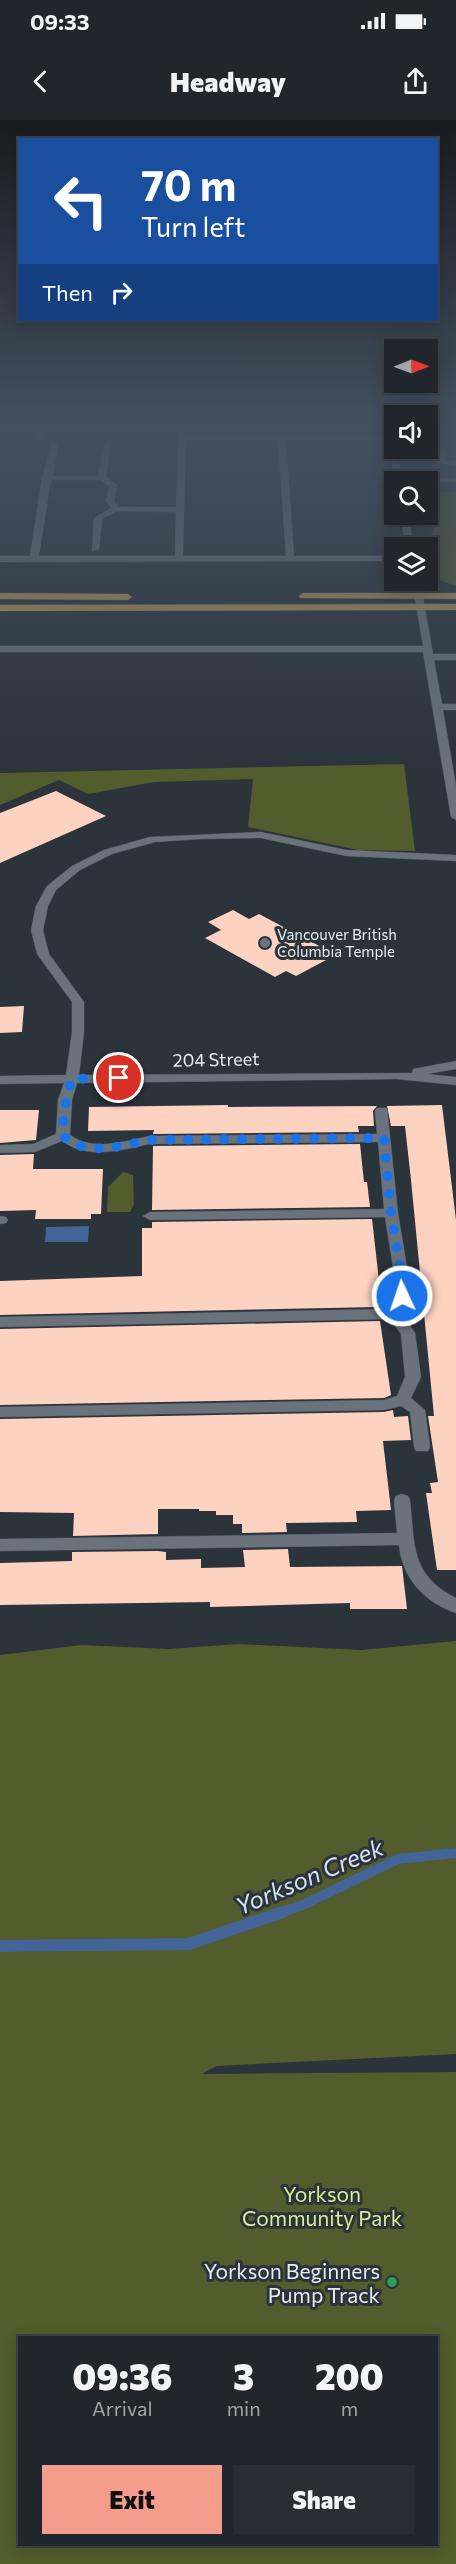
<!DOCTYPE html>
<html lang="en">
<head>
<meta charset="utf-8">
<style>
  :root { --surface:#20262c; --page:#282e34; --text:#f1f3f6; --muted:#a2a5a9; --line:#3d4348; --accent:#f49d8d }
  body { margin:0; font-family:Commissioner,sans-serif; background:var(--page); color:var(--text); height:100vh; display:flex; flex-direction:column; font-size:22px; white-space:nowrap }
  * { box-sizing:border-box; margin:0 }
  p { font-size:20px; color:var(--muted) }
  .icon { flex:none; width:33px; height:33px; fill:none; stroke:currentColor; stroke-width:2; stroke-linecap:round; stroke-linejoin:round }
  .map { position:relative; flex:1; overflow:hidden }
  .details { position:absolute; left:18px; top:2216px; width:420px; height:210px; display:flex; flex-direction:column; background:var(--surface); border-radius:0px; box-shadow:0 3px 15px #0003,0 0 0 2px var(--line) }
  .details>* { flex:none }
  .hud { position:absolute; left:18px; top:18px; width:420px; height:183px; border-radius:0px; box-shadow:0 3px 15px #0003,0 0 0 2px var(--line); background:#1a4fa0; color:#fff; overflow:hidden }
  .needle { width:39px; rotate:89deg }
  .buttons { position:absolute; left:384px; top:219px; display:grid; gap:12px }
  .buttons a { display:grid; place-items:center; width:54px; height:54px; border-radius:0px; background:var(--surface); box-shadow:0 3px 15px #0003,0 0 0 2px var(--line); font-size:30px }
  .pin { position:absolute; display:grid; place-items:center; width:51px; height:51px; color:#fff; margin:-26px; border:3px solid #fff; border-radius:50%; box-shadow:0 2px 6px #0007 }
  .me { position:absolute; width:66px; margin:-33px; rotate:357deg; stroke-linejoin:round; filter:drop-shadow(0 0 4px #0008) }
  .turn { display:flex; align-items:center; gap:21px; height:126px; padding:0 24px; font-size:27px }
  .turn .icon { width:78px; height:78px; stroke-width:2.5 }
  .turn b { display:block; font-size:42px; line-height:51px }
  .then { display:flex; align-items:center; height:57px; padding:0 24px; background:#0003; gap:12px; font-size:22px }
  .eta { display:flex; justify-content:space-evenly; align-items:center; height:102px; text-align:center }
  .eta b { font-size:36px; font-weight:800; line-height:42px }
  .button { display:flex; gap:12px; margin-top:auto; padding:12px 24px }
  .button a { flex:1; height:69px; border-radius:0px; background:var(--accent); color:#111; font-size:24px; font-weight:800; line-height:69px; text-align:center }
  .button a+a { background:var(--page); color:var(--text) }
  .status { display:flex; justify-content:space-between; align-items:center; height:42px; padding:0 30px; background:var(--surface); direction:ltr }
  .status svg { height:16px; fill:currentColor }
  header { display:flex; justify-content:space-between; align-items:center; height:78px; padding:0 24px; background:var(--surface); font-size:27px; font-weight:800 }
  .map>svg:first-child { display:block }
</style>
</head>
<body>
<div class="status"><b>09:33</b><svg viewBox="0 0 49 12"><path d="M0 12V9h3v3zM5 12V6h3v6zM10 12V3h3v9zM15 12V0h3v12zM26 1h20v11H26zM47 4h2v5h-2z"/></svg></div>
<header><svg class="icon" aria-label="back" viewBox="0 0 24 24"><path d="M15 5l-7 7 7 7"/></svg>Headway<svg class="icon" aria-label="share" viewBox="0 0 24 24"><path d="M12 15V3M7 8l5-5 5 5M5 13v7h14v-7"/></svg></header>
<div class="map">
<svg width="456" height="2444" viewBox="0 0 456 2444">
  <rect width="100%" height="100%" fill="#2b333b"/>
  <path fill="#303e49" d="M428,310h28v62h-27l-8,-43 7,-1z"/>
  <path fill="#535c2c" fill-rule="evenodd" d="M429,372h27v94l-20,-7 -7,-39 7,-14z
    M404,644l11,87 -57,-1 -110,-23 5,-48 -99,3 -66,12 -29,-14 -59,25v-32z
    M123,1052l10,3 1,29 -4,8h-23l1,-25z
    M456,1521v413l-240,12 -14,8 254,-2v492h-456v-909l82,-10 86,4 70,-5 123,6zM20,2217h416v207h-416z"/>
  <path fill="#426496" d="M89,1106l-1,16h-43l1,-15z"/>
  <g fill="none" stroke-linecap="round" stroke-linejoin="round">
    <path stroke="#426496" stroke-width="10" d="M279,1793l24,-8 95,-46 58,-6"/>
    <path stroke="#426496" stroke-width="12" d="M0,1826l189,-2 94,-32"/>
  </g>
  <path fill="#fdd2c1" d="M56,671l50,25 -106,47v-50z
    M233,790l16,9 10,-5 66,35 -9,4 12,6 -32,17 -10,-5 -11,6 -70,-39 16,-8 -13,-8z
    M24,886l-2,26 -22,1v-26z
    M228,985v2l149,-1 -4,5 1,15h-16l1,6 -206,2 1,-4 -66,1 1,-24z
    M442,985l14,115v350h-19l-11,-77h6l-2,-10 8,-1 -10,-66h6l-23,-236 -6,-54h-14l-4,-20z
    M0,990h39l-3,30 -36,3z
    M360,1024l4,38h3l3,25 -218,3 1,-64z
    M34,1034l-1,15h70l-2,45h-10v5h-56l1,-9 -36,1v-56z
    M372,1099l9,79h-4l1,9 -378,8v-34l142,-5v-48h10v-6z
    M380,1201l11,74 -7,3 -384,7v-76z
    M393,1290l1,7 14,-1 3,24 -28,1 8,69 -35,1 1,11 -71,1 1,9 -45,1v-9h-9v-9h-17v-4h-17v-2h-41v25l-85,2 1,-23 -74,-1v-93l384,-7z
    M288,1429l2,18 112,-1 5,43h-57v-6l-140,4v-5l-210,3v-42l72,-2v-9l86,-1 8,1v8l35,-1v9l44,-1 -2,-17z"/>
  <g fill="none" stroke-linecap="round" stroke-linejoin="round">
    <defs>
      <path id="minor" d="M38,310h8l-2,9 -7,-2z
        M178,310h8v6h201l-1,-6h8v18h3l5,30h54v4h-61l-7,-42h-102l8,116h100v5l-394,1v-6h30l12,-78 10,-36 7,2 -7,32h46l6,-32 7,-2 -5,35 11,8 -3,16 4,6h58zM186,320h92l8,116h-103zM51,360h49l9,6 -3,15 5,7 -17,10 -2,33 7,-2 3,-30 15,-8 59,1 -1,44h-136z
        M432,310h8l6,31h10v4l-17,-2z
        M400,394h8l6,34h-8z
        M412,460h8l13,74h23v6h-22l8,44h14v6h-13l13,76v34l-5,-3 -28,-165h-423v-6h423z
        M261,712l85,18 110,5v6l-110,-5 -85,-18 -61,1 -45,3 -43,12 -32,16 -24,20 -8,16 -5,24 6,24 35,48v30l-5,43 333,-2 1,-4 43,-8v8l-29,5 29,3v8l-59,-6 -320,4 -5,17 -2,35c24,17 54,6 80,1l227,-2 -2,-23 2,-3h10l11,105 12,73 -8,28 13,19 6,44 -10,21 14,12 5,37 -2,4h-12l-2,-4 -4,-35 -9,-6 -17,4 -384,7v-10l384,-7 13,-4 8,-19 -4,-43 -11,-15 -390,8v-10l388,-8 8,-23 -11,-69 -235,3 -7,-4 7,-4 234,-3 -6,-67 -228,2c-29,6 -62,16 -88,-3l-27,11 -35,1v-8l33,-1 23,-10 2,-34 6,-17 -64,1v-8l66,-1 6,-43v-30l-35,-48 -6,-24 5,-24 11,-20 25,-20 32,-16 46,-13z
        M0,1096l6,1 2,3 -2,3 -6,1z
        M402,1374l6,2 2,4c5,45 0,75 46,98v15c-31,-10 -54,-35 -57,-68l-399,6v-12l397,-6 -3,-33 2,-4z"/>
      <path id="major" d="M0,473l128,1 4,3 -4,3 -128,-1z
        M303,473h153v6l-156,-1 -1,-2z
        M456,484v6l-456,1v-6z"/>
    </defs>
    <use href="#minor" stroke="#4a5258" stroke-width="1"/>
    <use href="#major" stroke="#4a5258" stroke-width="1"/>
    <use href="#minor" fill="#6a737c" fill-rule="evenodd"/>
    <use href="#major" fill="#b69256" fill-rule="evenodd"/>
  </g>
  <linearGradient id="sky" x2="0" y2="1"><stop stop-color="#181c20"/><stop offset="0.47" stop-color="#445060"/><stop offset="1" stop-color="#445060" stop-opacity="0"/></linearGradient>
  <rect width="456" height="653" fill="url(#sky)"/>
  <g fill="none" stroke-linecap="round" stroke-linejoin="round">
    <path stroke="#1a73e8" stroke-width="10" stroke-dasharray="0 18" d="M119,958l-47,1c-6,19 -10,37 -9,57 22,22 60,9 87,4l234,-2 7,75 12,73 -1,10"/>
  </g>
  <circle fill="#6b7280" stroke="#2b333b" stroke-width="2" cx="265" cy="823" r="6"/>
  <circle fill="#2e9e5b" stroke="#2b333b" stroke-width="2" cx="392" cy="2162" r="6"/>
  <g text-anchor="middle" dominant-baseline="central" stroke-width="6" stroke-linejoin="round" paint-order="stroke">
    <g font-size="15" fill="#e8edf2" stroke="#2b333b" text-anchor="start">
      <text x="277" y="814">Vancouver British<tspan x="277" dy="17">Columbia Temple</tspan></text>
    </g>
    <g font-size="18" fill="#e8edf2" stroke="#2b333b">
      <text transform="translate(216 939) rotate(-1)">204 Street</text>
    </g>
    <g font-size="21" fill="#dbee90" stroke="#2b333b">
      <text x="322" y="2073">Yorkson<tspan x="322" dy="24">Community Park</tspan></text>
    </g>
    <g font-size="21" fill="#e8edf2" stroke="#2b333b" text-anchor="end">
      <text x="380" y="2150">Yorkson Beginners<tspan x="380" dy="24">Pump Track</tspan></text>
    </g>
    <g font-size="24" font-style="italic" fill="#d6e1f0" stroke="#2b333b">
      <text transform="translate(309 1756) rotate(-23)">Yorkson Creek</text>
    </g>
  </g>
</svg>
<div class="buttons">
<a><svg class="needle" viewBox="-14 -14 28 28"><path d="M0-13l5 13h-10z" fill="#e53935"/><path d="M0 13l5-13h-10z" fill="#a2a5a9"/></svg></a>
<a><svg class="icon" aria-label="sound" viewBox="0 0 24 24"><path d="M4 9h4l5-4v14l-5-4H4zM17 9q2 3 0 6"/></svg></a>
<a><svg class="icon" aria-label="search" viewBox="0 0 24 24"><circle cx="10" cy="10" r="6"/><path d="M15 15l6 6"/></svg></a>
<a><svg class="icon" aria-label="layers" viewBox="0 0 24 24"><path d="M12 4l9 5-9 5-9-5zM3 14l9 5 9-5"/></svg></a>
</div>
<div class="pin" style="left:119px;top:958px;background:#d93025"><svg class="icon" aria-label="arrive" viewBox="0 0 24 24"><path d="M6 21V4h12l-3 4 3 4H6"/></svg></div>
<svg class="me" style="left:402px;top:1176px" viewBox="-20 -20 40 40"><circle r="17" fill="#1a73e8" stroke="#fff" stroke-width="3"/><path d="M0-11L8 9 0 5-8 9z" fill="#fff"/></svg>
<div class="hud">
<div class="turn"><svg class="icon" aria-label="left" viewBox="0 0 24 24"><path d="M17 20v-9H6M10 6l-5 5 5 5"/></svg><div><b>70 m</b>Turn left</div></div>
<div class="then">Then<svg class="icon" aria-label="right" viewBox="0 0 24 24"><path d="M7 20v-9h11M14 6l5 5-5 5"/></svg></div>
</div>
<section class="details">
<div class="eta">
<div><b>09:36</b><p>Arrival</p></div>
<div><b>3</b><p>min</p></div>
<div><b>200</b><p>m</p></div>
</div>
<div class="button"><a>Exit</a><a>Share</a></div>
</section>
</div>
</body>
</html>
